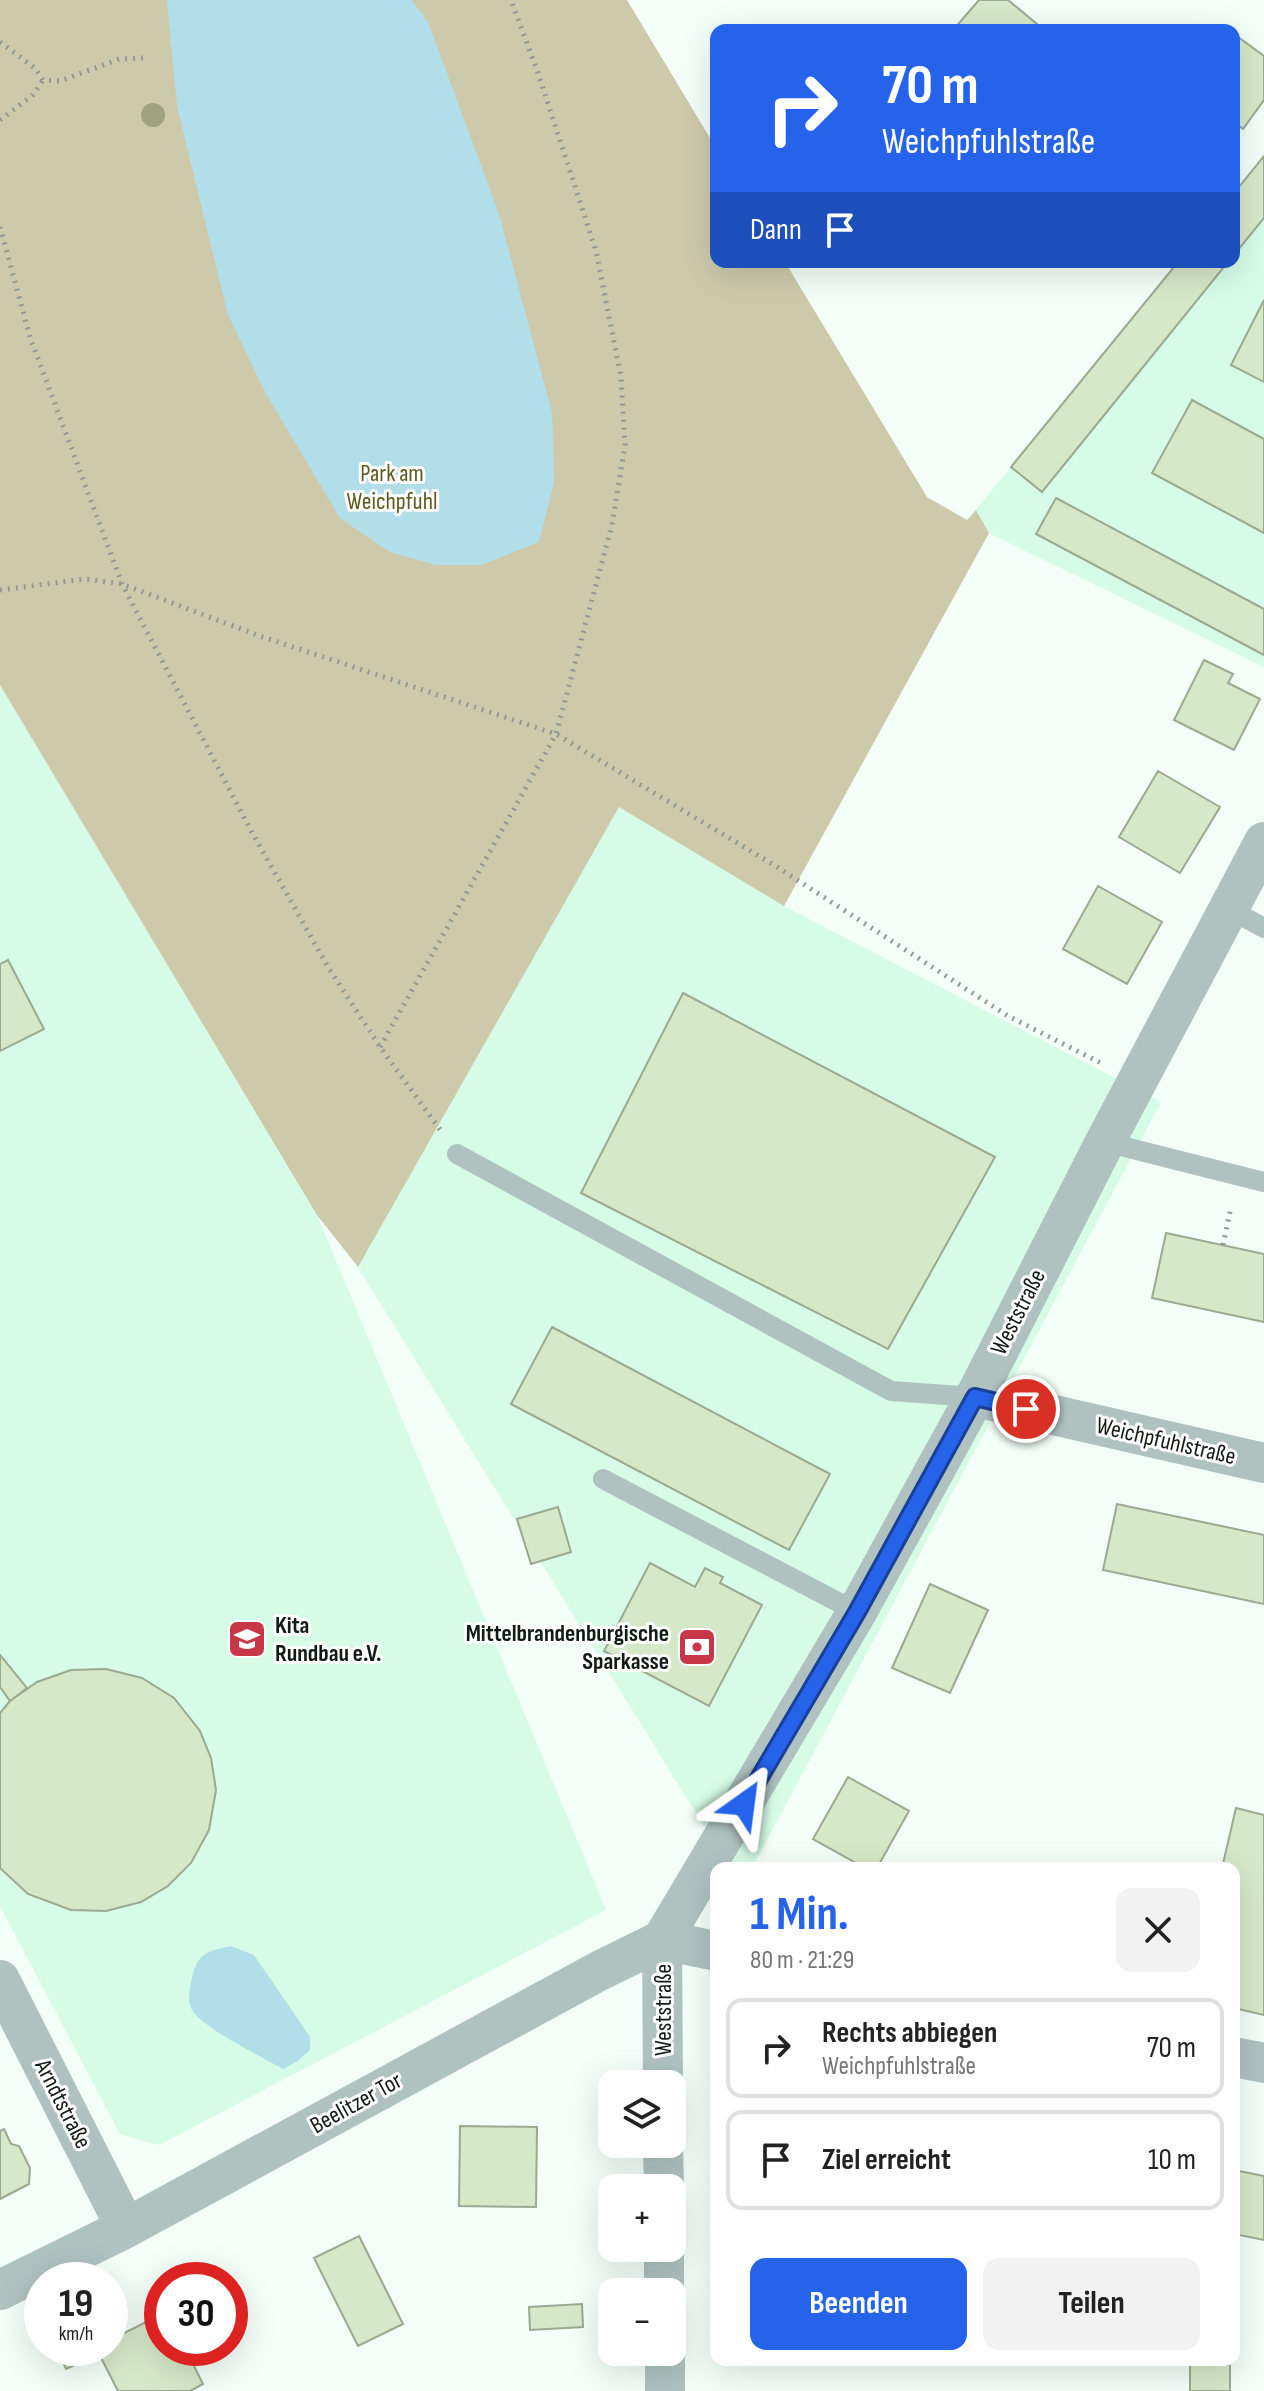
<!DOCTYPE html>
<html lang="de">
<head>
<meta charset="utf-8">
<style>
  :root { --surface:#fff; --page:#f2f2f2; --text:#222; --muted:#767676; --line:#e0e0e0; --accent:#2563eb }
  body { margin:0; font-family:"Sofia Sans Condensed",sans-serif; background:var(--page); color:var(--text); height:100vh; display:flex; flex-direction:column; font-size:30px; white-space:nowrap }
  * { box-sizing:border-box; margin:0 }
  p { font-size:26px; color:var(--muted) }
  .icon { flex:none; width:44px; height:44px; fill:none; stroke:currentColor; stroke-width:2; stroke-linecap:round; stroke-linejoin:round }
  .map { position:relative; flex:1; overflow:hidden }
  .sheet { position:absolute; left:710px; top:1862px; width:530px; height:504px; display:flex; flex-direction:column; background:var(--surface); border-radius:16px; box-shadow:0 8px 32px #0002 }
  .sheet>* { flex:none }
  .top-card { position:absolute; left:710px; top:24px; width:530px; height:244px; border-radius:16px; box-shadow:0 8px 32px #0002; background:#2563eb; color:#fff; overflow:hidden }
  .fabs { position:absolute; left:598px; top:2070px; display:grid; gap:16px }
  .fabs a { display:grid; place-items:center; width:88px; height:88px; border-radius:16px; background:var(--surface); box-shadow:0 8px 32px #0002; font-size:40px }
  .speed { position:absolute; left:24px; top:2262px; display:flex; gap:16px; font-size:40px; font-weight:700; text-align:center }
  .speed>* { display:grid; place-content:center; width:104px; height:104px; border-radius:50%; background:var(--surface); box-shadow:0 8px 32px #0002; line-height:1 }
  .speed small { font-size:20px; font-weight:400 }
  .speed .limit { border:12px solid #d22; background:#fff; color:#111 }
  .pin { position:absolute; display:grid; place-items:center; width:68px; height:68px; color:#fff; margin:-34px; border:4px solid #fff; border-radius:50%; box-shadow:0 2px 8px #0007 }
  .me { position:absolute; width:88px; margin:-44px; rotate:31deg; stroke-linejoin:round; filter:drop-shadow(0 0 6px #0008) }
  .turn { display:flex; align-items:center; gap:28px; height:168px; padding:0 40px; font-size:36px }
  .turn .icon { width:104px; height:104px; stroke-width:2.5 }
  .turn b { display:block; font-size:56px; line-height:68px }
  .then { display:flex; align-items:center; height:76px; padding:0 40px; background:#0003; gap:16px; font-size:30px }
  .round { display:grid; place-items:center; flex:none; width:84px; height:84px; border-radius:16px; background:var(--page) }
  .overview { display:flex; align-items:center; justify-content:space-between; height:136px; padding:0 40px }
  h1 { font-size:48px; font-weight:700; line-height:60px; color:var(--accent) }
  .action { display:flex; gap:16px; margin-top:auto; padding:16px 40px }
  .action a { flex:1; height:92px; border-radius:16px; background:var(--accent); color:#fff; font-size:32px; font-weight:700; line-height:92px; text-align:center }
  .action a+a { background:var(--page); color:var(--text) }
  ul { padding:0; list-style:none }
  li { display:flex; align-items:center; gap:24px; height:100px; margin:0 16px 12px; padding:0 24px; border:4px solid var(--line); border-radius:16px }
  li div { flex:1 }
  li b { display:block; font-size:30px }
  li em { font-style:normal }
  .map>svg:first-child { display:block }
</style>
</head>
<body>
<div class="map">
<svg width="1264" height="2391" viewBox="0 0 1264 2391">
  <rect width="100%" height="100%" fill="#f2fef7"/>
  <path fill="#d6fbe6" d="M1264,156v511l-275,-134 -13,-23 202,-248h56v-69z
    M0,685l317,530 289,695 -447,235 -39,-11 -120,-228z
    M619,807l165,99 377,196 -409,766h-22l-372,-601z"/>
  <path fill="#cccaab" d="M0,0h627l89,148v114h69l142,235 40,23 9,-10 13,23 -205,373 -165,-99 -261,460 -41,-52 -317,-530z"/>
  <path fill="#b2deea" d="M167,0h245l16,22 71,192 53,199 2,69 -15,60 -58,23h-45l-46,-13 -50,-34 -75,-126 -37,-77 -51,-209z
    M231,1946l23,9 56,82v13l-12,11 -15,8c-19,-11 -85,-43 -92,-61 -4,-10 -1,-20 1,-30 5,-25 16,-27 39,-32z"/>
  <path fill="#d5e8c7" stroke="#9ba991" stroke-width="2" d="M979,0h29l35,29 -90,1z
    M1234,34l30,22v44l-21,29 -9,-7z
    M1264,156v62l-30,37v-62z
    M1178,262h50l-186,230 -31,-25z
    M1264,300v82l-33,-17z
    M1192,400l72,39v94l-112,-60z
    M1056,498l208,111v46l-228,-121z
    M1204,660l29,14 -5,9 32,16 -26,51 -60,-30z
    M1158,771l62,36 -40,66 -61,-36z
    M1098,886l64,36 -35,62 -64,-35z
    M8,960l36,69 -44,22v-87z
    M683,993l312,164 -107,192 -307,-156z
    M1166,1233l98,21v68l-112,-24z
    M552,1327l278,147 -41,76 -278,-146z
    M1117,1504l147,31v69l-161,-34z
    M558,1507l13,45 -40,12 -14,-45z
    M650,1563l45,24 10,-19 18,9 -3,6 42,22 -53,101 -105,-55z
    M930,1584l58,26 -38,83 -58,-25z
    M0,1655l27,33 -17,13 -10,-14z
    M106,1669l36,9 32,20 26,33 11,27 5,32 -7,40 -18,33 -23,23 -27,16 -35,9 -35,-1 -43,-16 -28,-26v-155l10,-12 27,-19 34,-12z
    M848,1777l61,34 -32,57h-12l-52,-29z
    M1236,1808l28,7v200l-30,-7v-140h-12z
    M460,2126l77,1 -1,80 -77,-1z
    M4,2129l7,15 8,2 11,22 -1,16 -29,15v-68z
    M1234,2170l30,6v64l-30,-6z
    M359,2236l44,88 -45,22 -44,-88z
    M582,2304l1,23 -53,3 -1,-23z
    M162,2314v34h23l18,36 -13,7h-72l-22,-43h14v-8z
    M57,2348h29l5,10 -25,11z
    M1190,2365h40v26h-40z"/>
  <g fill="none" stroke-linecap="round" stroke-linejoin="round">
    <path stroke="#8e9a93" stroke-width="5" stroke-dasharray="2 6" stroke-linecap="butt" d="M0,42l36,27 7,11 17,1 59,-22 24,-1
      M0,120l33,-25 10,-15
      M0,227l30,110 92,247 127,243 79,140 52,80 61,84
      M0,590l85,-11 37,5 135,51 299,99 218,131 234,151 93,47
      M380,1047l176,-313 56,-209 13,-80 -4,-68 -25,-126 -58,-178 -27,-73
      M1223,1245l8,-38"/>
    <path stroke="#afc2c0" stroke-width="20" d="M1229,909l35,19
      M1105,1142l159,40
      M457,1154l434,237 84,6
      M603,1479l254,133"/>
    <path stroke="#afc2c0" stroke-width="40" d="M975,1397l289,66
      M0,1980l126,248
      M1234,2057l30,6
      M663,2084l-1,-144 195,-328 118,-215 130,-255 159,-300
      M663,2144l1,44
      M664,2248v44
      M0,2290l126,-62 473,-257 63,-31 54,11
      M665,2352v39"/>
  </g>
  <circle fill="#a0a380" cx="153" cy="115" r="12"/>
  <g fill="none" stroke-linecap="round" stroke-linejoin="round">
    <defs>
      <path id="route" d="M744,1804l113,-192 118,-215 51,12"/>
    </defs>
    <use href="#route" stroke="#184099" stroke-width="20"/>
    <use href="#route" stroke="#2563eb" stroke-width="14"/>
  </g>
  <defs>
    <symbol id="school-square" viewBox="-11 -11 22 22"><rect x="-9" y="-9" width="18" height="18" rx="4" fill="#c73747" stroke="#fff"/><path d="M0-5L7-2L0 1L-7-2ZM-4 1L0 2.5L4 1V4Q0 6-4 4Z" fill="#fff"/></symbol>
    <symbol id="bank-square" viewBox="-11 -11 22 22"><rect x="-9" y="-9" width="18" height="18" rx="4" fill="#c73747" stroke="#fff"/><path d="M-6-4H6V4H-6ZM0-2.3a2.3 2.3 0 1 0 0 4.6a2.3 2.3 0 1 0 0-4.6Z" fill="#fff"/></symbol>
  </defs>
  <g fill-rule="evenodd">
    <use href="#school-square" x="225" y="1617" width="44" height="44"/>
    <use href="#bank-square" x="675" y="1625" width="44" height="44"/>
  </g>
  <g text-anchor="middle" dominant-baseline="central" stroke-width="6" stroke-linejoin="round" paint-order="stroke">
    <g font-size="24" fill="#5d581e" stroke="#fff">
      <text x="392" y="473">Park am<tspan x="392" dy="28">Weichpfuhl</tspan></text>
    </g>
    <g font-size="24" fill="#101b15" stroke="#fff">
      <text transform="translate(1018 1312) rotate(-63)">Weststraße</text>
      <text transform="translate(1166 1441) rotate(13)">Weichpfuhlstraße</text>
      <text transform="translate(663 2010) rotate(-90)">Weststraße</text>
      <text transform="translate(356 2103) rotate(-29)">Beelitzer Tor</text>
      <text transform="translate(63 2104) rotate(63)">Arndtstraße</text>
    </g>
    <g font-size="24" font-weight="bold" fill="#101b15" stroke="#fff" text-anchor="start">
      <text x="275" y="1625">Kita<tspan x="275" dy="28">Rundbau e.V.</tspan></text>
      <text x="669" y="1633" text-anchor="end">Mittelbrandenburgische<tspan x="669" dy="28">Sparkasse</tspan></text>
    </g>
  </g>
</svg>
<div class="fabs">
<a><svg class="icon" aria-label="layers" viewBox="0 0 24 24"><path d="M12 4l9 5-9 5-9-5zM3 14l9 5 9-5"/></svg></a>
<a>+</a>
<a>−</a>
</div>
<div class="speed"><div>19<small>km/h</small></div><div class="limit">30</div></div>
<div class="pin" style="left:1026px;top:1409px;background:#d93025"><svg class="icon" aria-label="arrive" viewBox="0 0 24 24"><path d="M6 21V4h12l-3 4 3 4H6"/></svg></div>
<svg class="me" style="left:744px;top:1804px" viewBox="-20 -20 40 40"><path d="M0-17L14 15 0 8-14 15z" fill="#2563eb" stroke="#fff" stroke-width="4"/></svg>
<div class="top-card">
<div class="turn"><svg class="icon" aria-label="right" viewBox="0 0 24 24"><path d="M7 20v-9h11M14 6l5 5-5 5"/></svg><div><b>70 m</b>Weichpfuhlstraße</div></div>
<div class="then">Dann<svg class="icon" aria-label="arrive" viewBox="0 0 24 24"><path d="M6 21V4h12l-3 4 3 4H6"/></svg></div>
</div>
<section class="sheet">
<div class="overview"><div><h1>1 Min.</h1><p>80 m · 21:29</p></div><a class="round"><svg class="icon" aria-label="close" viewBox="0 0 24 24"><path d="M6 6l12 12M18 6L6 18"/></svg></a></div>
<ul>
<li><svg class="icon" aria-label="right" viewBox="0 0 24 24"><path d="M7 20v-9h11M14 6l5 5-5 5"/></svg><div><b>Rechts abbiegen</b><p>Weichpfuhlstraße</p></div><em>70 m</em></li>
<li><svg class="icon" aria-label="arrive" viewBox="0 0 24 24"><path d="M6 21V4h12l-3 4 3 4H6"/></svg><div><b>Ziel erreicht</b></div><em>10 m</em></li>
</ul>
<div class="action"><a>Beenden</a><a>Teilen</a></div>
</section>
</div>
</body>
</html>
